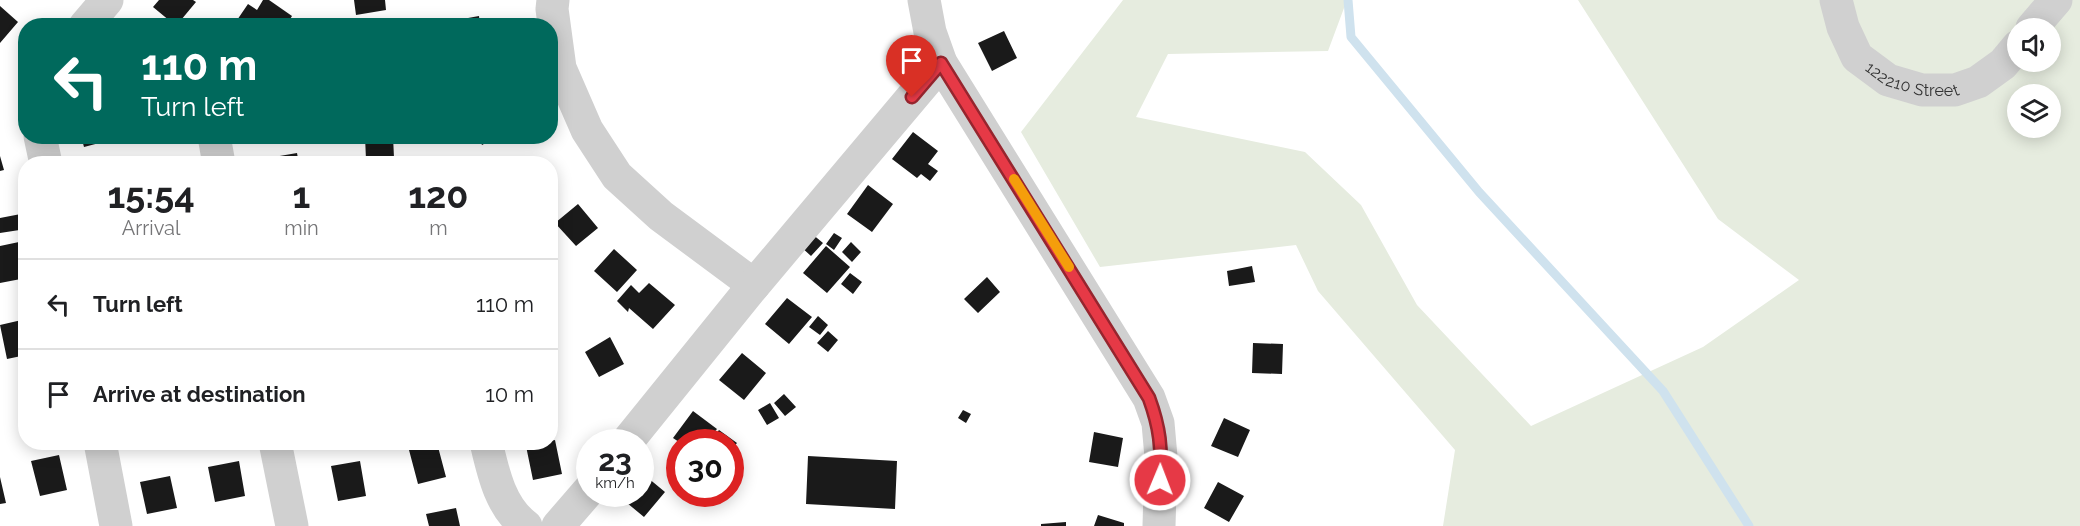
<!DOCTYPE html>
<html lang="en">
<head>
<meta charset="utf-8">
<style>
  :root { --surface:#fff; --page:#f2f2f2; --text:#202124; --muted:#757577; --line:#e0e0e0 }
  body { margin:0; font-family:Raleway,sans-serif; background:var(--page); color:var(--text); height:100vh; display:flex; flex-direction:column; font-size:22px; white-space:nowrap }
  * { box-sizing:border-box; margin:0 }
  p { font-size:20px; color:var(--muted) }
  .icon { flex:none; width:33px; height:33px; fill:none; stroke:currentColor; stroke-width:2; stroke-linecap:round; stroke-linejoin:round }
  .map { position:relative; flex:1; overflow:hidden }
  .details { position:absolute; left:18px; top:156px; width:540px; height:294px; display:flex; flex-direction:column; background:var(--surface); border-radius:24px; box-shadow:0 3px 15px #0003 }
  .details>* { flex:none }
  .banner { position:absolute; left:18px; top:18px; width:540px; height:126px; border-radius:24px; box-shadow:0 3px 15px #0003; background:#00695c; color:#fff; overflow:hidden }
  .tools { position:absolute; left:2007px; top:18px; display:grid; gap:12px }
  .tools a { display:grid; place-items:center; width:54px; height:54px; border-radius:50%; background:var(--surface); box-shadow:0 3px 15px #0003; font-size:30px }
  .speed { position:absolute; left:576px; top:429px; display:flex; gap:12px; font-size:30px; font-weight:700; text-align:center }
  .speed>* { display:grid; place-content:center; width:78px; height:78px; border-radius:50%; background:var(--surface); box-shadow:0 3px 15px #0003; line-height:1 }
  .speed small { font-size:15px; font-weight:400 }
  .speed .limit { border:9px solid #d22; background:#fff; color:#111 }
  .pin { position:absolute; display:grid; place-items:center; width:51px; height:51px; color:#fff; margin:-62px -26px; border-radius:50% 50% 50% 0; rotate:-45deg; box-shadow:0 0 6px #0007 }
  .pin .icon { rotate:45deg }
  .me { position:absolute; width:66px; margin:-33px; rotate:1deg; stroke-linejoin:round; filter:drop-shadow(0 0 4px #0008) }
  .turn { display:flex; align-items:center; gap:21px; height:126px; padding:0 24px; font-size:27px }
  .turn .icon { width:78px; height:78px; stroke-width:2.5 }
  .turn b { display:block; font-size:42px; line-height:51px }
  .eta { display:flex; justify-content:space-evenly; align-items:center; height:102px; text-align:center }
  .eta b { font-size:36px; font-weight:700; line-height:42px }
  ul { padding:0; list-style:none }
  li { display:flex; align-items:center; gap:18px; height:90px; padding:0 24px; border-top:2px solid var(--line) }
  li div { flex:1 }
  li b { display:block; font-size:22px }
  li em { font-style:normal }
  .map>svg:first-child { display:block }
</style>
</head>
<body>
<div class="map">
<svg width="2080" height="526" viewBox="0 0 2080 526">
  <rect width="100%" height="100%" fill="#fff"/>
  <path fill="#e6ecdf" fill-rule="evenodd" d="M1123,0h224l-19,51 -160,3 -32,63 169,35 56,53 56,100 114,121 172,-79 96,-67 -81,-61 -140,-219h502v526h-637l12,-76 -137,-159 -22,-46 -196,22 -79,-135zM2018,28h32v34h-32zM2018,94h32v34h-32z"/>
  <g fill="none" stroke-linecap="round" stroke-linejoin="round">
    <path stroke="#cfe2ee" stroke-width="9" d="M1348,0l3,37 128,155 184,199 86,135"/>
  </g>
  <path fill="#1a1a1a" d="M159,0h34l3,2 -20,24 -23,-19z
    M263,0h6l23,16 -6,10h-53l15,-22 9,6z
    M354,0h31l1,10 -30,5z
    M0,6l18,16 -18,21z
    M479,16l1,10h-23v-6z
    M511,18l1,8h-20v-6z
    M1004,31l13,27 -25,13 -14,-28z
    M913,132l25,19 -10,13 10,7 -8,10 -9,-7 -4,4 -25,-19z
    M81,136h41v1l-38,10z
    M365,136h28l1,22 -28,2z
    M478,136h21l-17,9z
    M297,153l2,11h-31v-6z
    M0,156l4,14 -4,1z
    M868,185l25,19 -21,28 -25,-18z
    M578,204l20,24 -22,18 -21,-23z
    M26,213v16l-26,4v-15z
    M811,233l12,10 -12,13 -11,-10z
    M834,233l8,5 -8,12 -8,-6z
    M19,242l7,36 -26,5v-37z
    M851,242l10,10 -9,10 -10,-10z
    M826,246l24,21 -23,26 -24,-20z
    M614,249l23,21 -20,22 -23,-21z
    M1252,266l3,16 -26,4 -2,-15z
    M850,273l12,9 -9,12 -12,-10z
    M987,277l13,15 -22,21 -14,-14z
    M649,283l26,22 -22,24 -24,-21 -1,4 -11,-11 14,-16 8,8z
    M787,298l25,19 -23,27 -24,-20z
    M818,316l10,9 -8,10 -11,-8z
    M26,319v36l-19,4 -7,-34z
    M828,331l10,9 -10,12 -11,-9z
    M610,337l14,27 -25,13 -14,-25z
    M1253,343l30,1 -1,30 -30,-1z
    M742,353l24,20 -22,27 -25,-20z
    M26,393v30h-2l-6,-29z
    M784,394l12,13 -11,9 -11,-13z
    M770,403l9,15 -12,7 -9,-15z
    M963,410l8,4 -5,9 -8,-5z
    M693,411l24,18 -11,13h-27l-6,-4z
    M1224,418l26,12 -12,27 -27,-11z
    M719,430l18,13 -7,8v-9l-20,-1z
    M1094,432l29,6 -5,29 -29,-5z
    M555,440l7,34 -29,6 -7,-34 24,-4v-1z
    M437,443l9,34 -28,7 -9,-34z
    M59,455l8,35 -27,6 -9,-35z
    M808,456l89,5 -2,48 -89,-5z
    M239,461l6,35 -30,6 -7,-35z
    M360,461l6,35 -28,5 -7,-35z
    M642,473l23,19 -21,25 -23,-19 4,-4h15z
    M170,476l7,32 -30,6 -7,-32z
    M0,477l6,26 -6,1z
    M1218,482l26,14 -15,26 -25,-14z
    M456,508l4,18h-31l-3,-12z
    M1098,515l26,8v3h-30z
    M1066,522v4h-25v-2z"/>
  <g fill="none" stroke-linecap="round" stroke-linejoin="round">
    <g stroke="#d0d0d0" stroke-width="33">
      <path d="M553,0l-1,9 8,59 27,62 30,46 44,40 93,69"/>
      <path d="M924,0l6,32 11,31 208,335 9,25 3,34 -2,69"/>
      <path id="s1" d="M1836,0l7,27 14,30 31,23 34,10h33l23,-8 25,-18 15,-18"/>
      <path d="M85,26l22,-26"/>
      <path d="M2032,28l24,-28"/>
      <path d="M40,136l6,28"/>
      <path d="M214,136l5,28"/>
      <path d="M100,442l16,84"/>
      <path d="M275,442l17,84"/>
      <path d="M486,442c7,30 14,65 40,84"/>
      <path d="M627,442l127,-157 187,-222"/>
      <path d="M558,526l32,-37"/>
    </g>
  </g>
  <g fill="none" stroke-linecap="round" stroke-linejoin="round">
    <defs>
      <path id="route" d="M912,97l29,-34 208,335c11,30 13,50 11,82"/>
    </defs>
    <use href="#route" stroke="#96252e" stroke-width="15"/>
    <use href="#route" stroke="#e63946" stroke-width="10"/>
    <path stroke="#f59e0b" stroke-width="10" d="M1014,179l55,88"/>
  </g>
  <g text-anchor="middle" dominant-baseline="central" stroke-width="6" stroke-linejoin="round" paint-order="stroke">
    <g font-size="16" fill="#333" stroke="#fff">
      <text stroke="none"><textPath href="#s1" startOffset="123">122210 Street</textPath></text>
    </g>
  </g>
</svg>
<div class="tools">
<a><svg class="icon" aria-label="sound" viewBox="0 0 24 24"><path d="M4 9h4l5-4v14l-5-4H4zM17 9q2 3 0 6"/></svg></a>
<a><svg class="icon" aria-label="layers" viewBox="0 0 24 24"><path d="M12 4l9 5-9 5-9-5zM3 14l9 5 9-5"/></svg></a>
</div>
<div class="speed"><div>23<small>km/h</small></div><div class="limit">30</div></div>
<div class="pin" style="left:912px;top:97px;background:#d93025"><svg class="icon" aria-label="arrive" viewBox="0 0 24 24"><path d="M6 21V4h12l-3 4 3 4H6"/></svg></div>
<svg class="me" style="left:1160px;top:480px" viewBox="-20 -20 40 40"><circle r="17" fill="#e63946" stroke="#fff" stroke-width="3"/><path d="M0-11L8 9 0 5-8 9z" fill="#fff"/></svg>
<div class="banner">
<div class="turn"><svg class="icon" aria-label="left" viewBox="0 0 24 24"><path d="M17 20v-9H6M10 6l-5 5 5 5"/></svg><div><b>110 m</b>Turn left</div></div>
</div>
<section class="details">
<div class="eta">
<div><b>15:54</b><p>Arrival</p></div>
<div><b>1</b><p>min</p></div>
<div><b>120</b><p>m</p></div>
</div>
<ul>
<li><svg class="icon" aria-label="left" viewBox="0 0 24 24"><path d="M17 20v-9H6M10 6l-5 5 5 5"/></svg><div><b>Turn left</b></div><em>110 m</em></li>
<li><svg class="icon" aria-label="arrive" viewBox="0 0 24 24"><path d="M6 21V4h12l-3 4 3 4H6"/></svg><div><b>Arrive at destination</b></div><em>10 m</em></li>
</ul>
</section>
</div>
</body>
</html>
